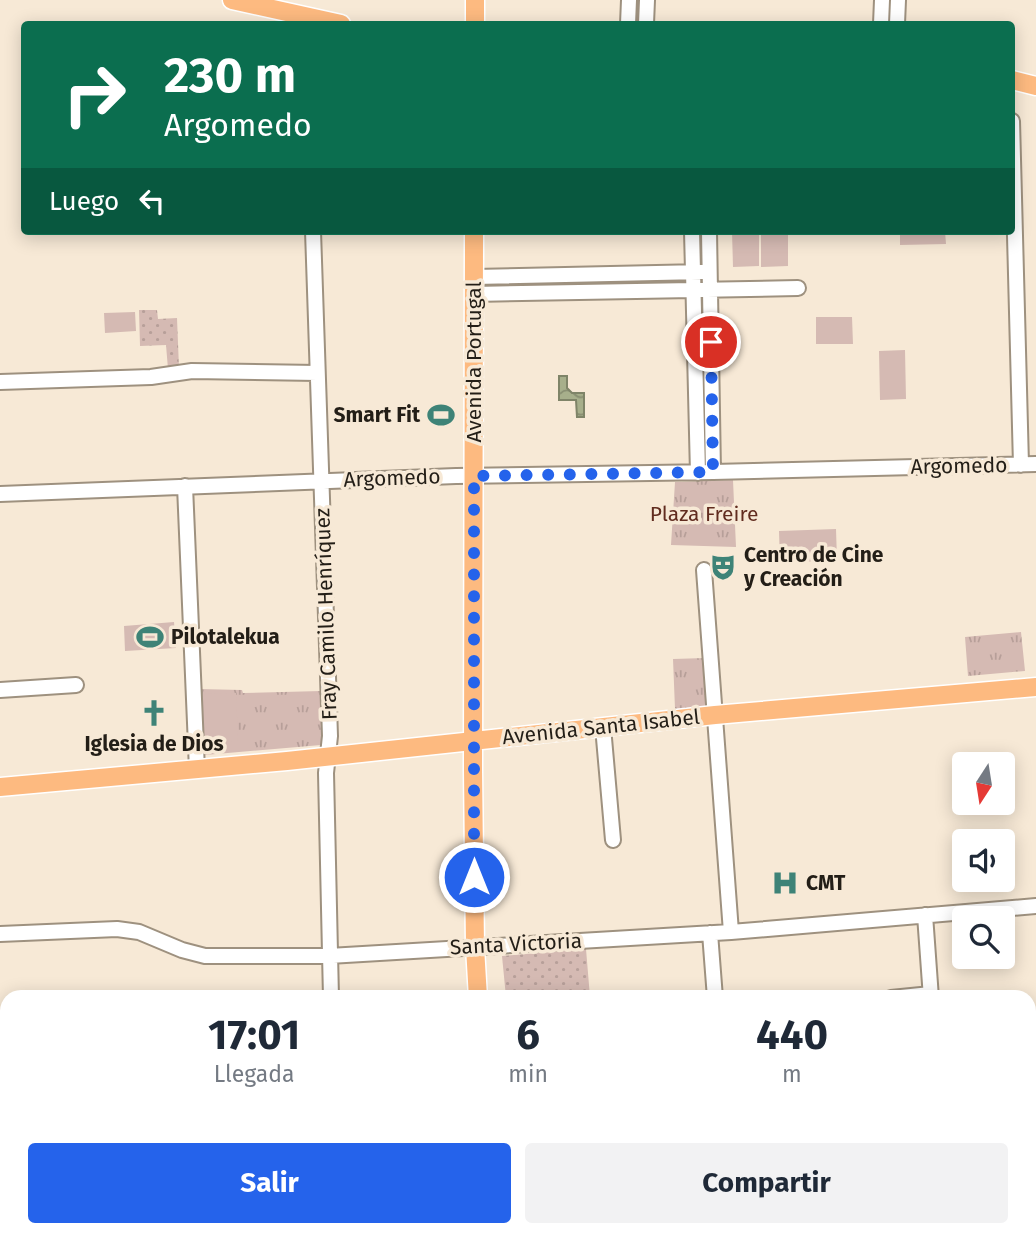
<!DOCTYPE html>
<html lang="es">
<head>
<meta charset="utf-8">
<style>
  :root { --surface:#fff; --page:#f2f2f3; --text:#1f2937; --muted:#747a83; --accent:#2563eb }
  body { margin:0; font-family:"Fira Sans",sans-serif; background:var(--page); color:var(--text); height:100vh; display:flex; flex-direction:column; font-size:26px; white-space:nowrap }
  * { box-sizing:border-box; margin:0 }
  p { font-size:23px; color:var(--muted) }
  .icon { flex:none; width:38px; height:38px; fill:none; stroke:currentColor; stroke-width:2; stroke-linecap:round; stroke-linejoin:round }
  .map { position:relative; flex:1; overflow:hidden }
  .details { position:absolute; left:0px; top:990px; width:1036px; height:247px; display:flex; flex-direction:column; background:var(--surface); border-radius:21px 21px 0 0; box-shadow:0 4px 18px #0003 }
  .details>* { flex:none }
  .banner { position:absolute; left:21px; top:21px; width:994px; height:214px; border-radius:7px; box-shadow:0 4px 18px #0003; background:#0b6e4f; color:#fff; overflow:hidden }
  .needle { width:46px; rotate:192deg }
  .controls { position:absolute; left:952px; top:752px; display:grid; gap:14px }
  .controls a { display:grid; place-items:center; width:63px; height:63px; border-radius:7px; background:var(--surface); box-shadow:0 4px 18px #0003; font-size:35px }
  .pin { position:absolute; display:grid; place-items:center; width:60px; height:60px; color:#fff; margin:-30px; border:4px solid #fff; border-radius:50%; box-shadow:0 2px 7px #0007 }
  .me { position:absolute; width:77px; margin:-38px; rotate:0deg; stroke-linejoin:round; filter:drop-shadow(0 0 5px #0008) }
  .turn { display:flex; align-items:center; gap:24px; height:147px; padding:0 28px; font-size:32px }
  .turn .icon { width:91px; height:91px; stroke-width:2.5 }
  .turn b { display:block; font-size:49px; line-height:60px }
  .then { display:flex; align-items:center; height:66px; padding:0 28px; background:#0003; gap:14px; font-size:26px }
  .eta { display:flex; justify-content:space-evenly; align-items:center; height:119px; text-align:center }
  .eta b { font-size:42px; font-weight:700; line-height:49px }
  .cta { display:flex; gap:14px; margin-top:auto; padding:14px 28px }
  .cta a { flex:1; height:80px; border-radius:7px; background:var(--accent); color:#fff; font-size:28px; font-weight:700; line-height:80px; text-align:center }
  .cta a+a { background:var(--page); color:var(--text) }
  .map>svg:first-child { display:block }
</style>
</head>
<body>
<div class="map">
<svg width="1036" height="1237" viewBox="0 0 1036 1237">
  <defs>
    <pattern id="grass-dots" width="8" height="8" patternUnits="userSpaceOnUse" patternTransform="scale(1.75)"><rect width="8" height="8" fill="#d5bab3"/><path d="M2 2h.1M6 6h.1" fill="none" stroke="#b79f99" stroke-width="1.8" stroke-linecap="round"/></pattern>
    <pattern id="park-tufts" width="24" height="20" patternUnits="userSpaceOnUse" patternTransform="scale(1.75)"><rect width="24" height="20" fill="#d5bab3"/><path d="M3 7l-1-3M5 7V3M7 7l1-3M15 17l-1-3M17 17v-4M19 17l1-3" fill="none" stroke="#b79f99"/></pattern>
    <pattern id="water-waves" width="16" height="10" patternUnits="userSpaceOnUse" patternTransform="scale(1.75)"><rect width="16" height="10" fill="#a7af8b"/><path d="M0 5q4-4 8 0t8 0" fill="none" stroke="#888e71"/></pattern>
  </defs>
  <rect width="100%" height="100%" fill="#f7e9d6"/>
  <path fill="url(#grass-dots)" d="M139,310h18l1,9 19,-1 2,50 -11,1 -2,-24 -26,1z
    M586,949l4,48h-84l-4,-41z"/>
  <path fill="url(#park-tufts)" d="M733,480l3,67 -65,-2 4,-63z
    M1021,632l4,39 -57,5 -3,-39z
    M705,658l2,49 -32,2 -2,-50z
    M199,689l43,1 1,3 78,-2 4,48 -4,6 -116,10 -3,-6z"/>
  <path fill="#d5bab3" d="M732,231h27v35l-26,1z
    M761,231h27v35l-27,1z
    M900,231h45l1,13 -46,1z
    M135,312l1,19 -31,2 -1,-20z
    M852,317l1,27h-37v-27z
    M905,350l1,49 -26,1 -1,-49z
    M836,529l1,31 -57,3 -1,-32z
    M174,622l2,26 -51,3 -1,-25z
    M236,693l2,48 -31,1 -3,-48z"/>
  <path fill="url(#water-waves)" stroke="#7f8468" stroke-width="2" d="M559,376h8v12l5,5h12v24h-7l-1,-17h-17z"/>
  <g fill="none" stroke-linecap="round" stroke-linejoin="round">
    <defs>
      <path id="minor" d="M628,24l1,-24
        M646,24l1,-24
        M881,24l1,-24
        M897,24l1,-24
        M1012,121l9,344
        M313,231l17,505 -4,37 5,225
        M692,231l6,242
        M709,231l4,241
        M474,277l228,-5
        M474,294l324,-6
        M0,382l151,-5 41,-6 125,2
        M185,486l12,284
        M0,494l456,-18 257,-4 323,-8
        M704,570l27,362
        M0,690l76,-5
        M603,727l10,113
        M925,915l6,83
        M710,933l5,65
        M0,934l117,-5 22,3 43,18 23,6h124l402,-24 305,-26
        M891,998l40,-4
        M0,1083l7,-1
        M1029,1129l7,-1
        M0,1192h7
        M345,1230v7
        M948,1230l1,7"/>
      <path id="major" d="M232,0l109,24
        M475,0v24
        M1012,80l24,6
        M474,231l-1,539 2,177 3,51
        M0,787l287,-26 428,-46 321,-28
        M509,1230l2,7"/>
    </defs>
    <use href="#minor" stroke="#9e917f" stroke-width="18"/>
    <use href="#major" stroke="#fff" stroke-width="21"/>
    <use href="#minor" stroke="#fff" stroke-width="14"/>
    <use href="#major" stroke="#fdba80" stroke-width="18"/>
  </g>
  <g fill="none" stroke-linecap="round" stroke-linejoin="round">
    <path stroke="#2563eb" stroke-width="12" stroke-dasharray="0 21.6" d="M474,877v-401l239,-4 -2,-130"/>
  </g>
  <defs>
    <symbol id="stadium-bare" viewBox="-9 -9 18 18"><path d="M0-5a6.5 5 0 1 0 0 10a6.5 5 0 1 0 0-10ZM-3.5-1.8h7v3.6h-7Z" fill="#3e8377" stroke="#f7e9d6" stroke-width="2.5" paint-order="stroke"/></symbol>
    <symbol id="theatre-bare" viewBox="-9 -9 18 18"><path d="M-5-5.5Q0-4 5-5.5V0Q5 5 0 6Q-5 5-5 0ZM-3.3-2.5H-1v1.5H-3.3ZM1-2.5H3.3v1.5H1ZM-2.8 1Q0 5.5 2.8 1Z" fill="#3e8377" stroke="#f7e9d6" stroke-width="2.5" paint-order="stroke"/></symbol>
    <symbol id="church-bare" viewBox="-9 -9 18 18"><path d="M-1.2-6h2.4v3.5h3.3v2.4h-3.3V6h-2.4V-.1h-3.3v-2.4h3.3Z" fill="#3e8377" stroke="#f7e9d6" stroke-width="2.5" paint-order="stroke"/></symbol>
    <symbol id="hospital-bare" viewBox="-9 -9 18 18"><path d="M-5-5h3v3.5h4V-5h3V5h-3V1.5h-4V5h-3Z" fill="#3e8377" stroke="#f7e9d6" stroke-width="2.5" paint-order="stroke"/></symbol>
  </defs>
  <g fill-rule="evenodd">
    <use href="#stadium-bare" x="422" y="396" width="38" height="38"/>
    <use href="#theatre-bare" x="704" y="548" width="38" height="38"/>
    <use href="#stadium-bare" x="131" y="618" width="38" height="38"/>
    <use href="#church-bare" x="135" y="694" width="38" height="38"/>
    <use href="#hospital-bare" x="766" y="864" width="38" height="38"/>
  </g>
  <g text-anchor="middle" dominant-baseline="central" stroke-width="7" stroke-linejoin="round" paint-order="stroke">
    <g font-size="21" fill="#231e17" stroke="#f7e9d6">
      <text transform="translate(474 362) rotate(-90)">Avenida Portugal</text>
      <text transform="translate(959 466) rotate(-1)">Argomedo</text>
      <text transform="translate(392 478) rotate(-2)">Argomedo</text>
      <text transform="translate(326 614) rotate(-92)">Fray Camilo Henríquez</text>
      <text transform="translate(601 727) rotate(-6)">Avenida Santa Isabel</text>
      <text transform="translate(516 944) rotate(-3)">Santa Victoria</text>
    </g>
    <g font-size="21" font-weight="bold" fill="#231e17" stroke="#f7e9d6" text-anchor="start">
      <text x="420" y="415" text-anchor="end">Smart Fit</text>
      <text x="744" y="555">Centro de Cine<tspan x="744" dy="24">y Creación</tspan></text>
      <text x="171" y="637">Pilotalekua</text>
      <text x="154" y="744" text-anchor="middle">Iglesia de Dios</text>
      <text x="806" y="883">CMT</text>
    </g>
    <g font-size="21" fill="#612c1f" stroke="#f7e9d6">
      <text x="704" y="514">Plaza Freire</text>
    </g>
  </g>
</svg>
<div class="controls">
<a><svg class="needle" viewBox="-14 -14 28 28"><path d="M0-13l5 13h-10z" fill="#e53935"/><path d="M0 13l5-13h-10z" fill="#747a83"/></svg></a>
<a><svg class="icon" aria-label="sound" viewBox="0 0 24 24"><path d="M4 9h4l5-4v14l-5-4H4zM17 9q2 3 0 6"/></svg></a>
<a><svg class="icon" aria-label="search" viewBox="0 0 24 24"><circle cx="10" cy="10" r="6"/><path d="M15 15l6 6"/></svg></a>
</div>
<div class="pin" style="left:711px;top:342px;background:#d93025"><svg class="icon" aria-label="arrive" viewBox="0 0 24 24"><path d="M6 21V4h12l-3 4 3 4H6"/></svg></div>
<svg class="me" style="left:474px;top:877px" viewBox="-20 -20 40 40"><circle r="17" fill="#2563eb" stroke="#fff" stroke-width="3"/><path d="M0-11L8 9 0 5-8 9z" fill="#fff"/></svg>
<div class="banner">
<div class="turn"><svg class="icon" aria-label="right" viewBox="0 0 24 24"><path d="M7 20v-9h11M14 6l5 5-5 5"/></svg><div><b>230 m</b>Argomedo</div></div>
<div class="then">Luego<svg class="icon" aria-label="left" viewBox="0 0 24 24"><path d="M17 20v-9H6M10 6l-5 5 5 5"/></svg></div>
</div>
<section class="details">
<div class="eta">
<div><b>17:01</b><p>Llegada</p></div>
<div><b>6</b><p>min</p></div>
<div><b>440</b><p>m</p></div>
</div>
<div class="cta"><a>Salir</a><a>Compartir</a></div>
</section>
</div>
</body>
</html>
